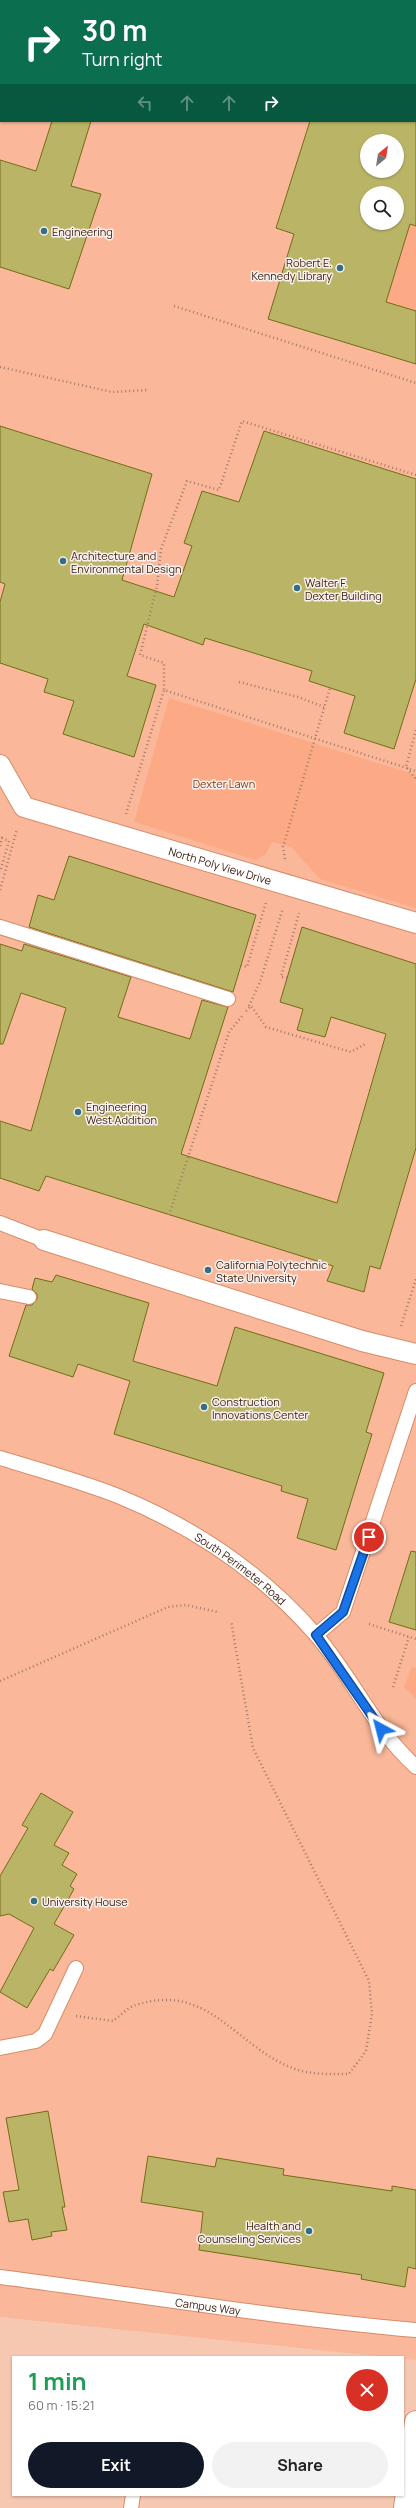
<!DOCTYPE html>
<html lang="en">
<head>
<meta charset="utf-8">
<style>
  :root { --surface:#fff; --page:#f2f2f2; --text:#222; --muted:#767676; --accent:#111827 }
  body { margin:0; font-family:Manrope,sans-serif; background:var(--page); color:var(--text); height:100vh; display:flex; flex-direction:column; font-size:15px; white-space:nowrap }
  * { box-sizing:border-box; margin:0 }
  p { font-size:13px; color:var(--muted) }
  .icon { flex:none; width:22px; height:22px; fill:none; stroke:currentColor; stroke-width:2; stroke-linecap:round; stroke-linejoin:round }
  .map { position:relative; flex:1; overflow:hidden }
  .drawer { position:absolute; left:12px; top:2356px; width:392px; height:140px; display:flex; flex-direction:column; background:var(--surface); border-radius:0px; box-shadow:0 1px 3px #0004 }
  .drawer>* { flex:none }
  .hud { position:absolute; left:0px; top:0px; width:416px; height:122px; box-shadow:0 1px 3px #0004; background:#0b6e4f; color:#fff; overflow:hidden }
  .needle { width:26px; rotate:30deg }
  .fabs { position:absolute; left:360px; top:134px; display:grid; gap:8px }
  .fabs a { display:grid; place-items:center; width:44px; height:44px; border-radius:50%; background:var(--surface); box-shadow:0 1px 3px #0004; font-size:20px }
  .pin { position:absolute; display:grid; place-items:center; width:34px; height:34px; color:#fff; margin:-17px; border:2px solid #fff; border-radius:50%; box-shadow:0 1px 4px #0007 }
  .me { position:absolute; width:44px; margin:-22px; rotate:322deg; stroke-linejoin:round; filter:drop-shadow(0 0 3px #0008) }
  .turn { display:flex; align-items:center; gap:14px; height:84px; padding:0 16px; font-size:18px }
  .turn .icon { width:52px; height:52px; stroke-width:2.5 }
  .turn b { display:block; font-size:28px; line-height:34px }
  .lanes { display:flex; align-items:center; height:38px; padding:0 16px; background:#0003; justify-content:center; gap:20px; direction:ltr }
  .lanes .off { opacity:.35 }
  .round { display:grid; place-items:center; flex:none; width:42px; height:42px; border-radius:21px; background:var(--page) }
  .headline { display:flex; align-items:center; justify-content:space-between; height:68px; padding:0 16px }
  h1 { font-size:24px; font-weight:700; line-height:30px; color:#1e9e55 }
  .button { display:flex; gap:8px; margin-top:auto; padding:8px 16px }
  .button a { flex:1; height:46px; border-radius:24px; background:var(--accent); color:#fff; font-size:16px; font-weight:700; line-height:46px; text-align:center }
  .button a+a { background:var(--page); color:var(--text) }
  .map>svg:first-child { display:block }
</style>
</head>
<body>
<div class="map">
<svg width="416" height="2508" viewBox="0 0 416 2508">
  <rect width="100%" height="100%" fill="#f6c7b1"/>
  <path fill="#fbb799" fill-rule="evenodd" d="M0,0h416v2360l-416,-43zM1,1h414v120h-414zM367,141h30v30h-30zM367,193h30v30h-30z"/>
  <path fill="#fcaa85" d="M410,224l6,2v85l-30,-9z
    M169,698l247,77v133l-96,-29 -29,-32 -19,-5 -6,12 -10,6 -122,-38z
    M412,1667l4,1v31l-12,-12z"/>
  <path fill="#bab566" stroke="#736d17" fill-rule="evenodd" d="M52,121h39l-20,65 30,8 -32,95 -69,-22v-107l36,11z
    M310,121h106v105l-6,-2 -24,78 30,9v53l-148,-45 26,-85 -18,-6zM367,141h30v30h-30zM367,193h30v30h-30z
    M0,426l152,48 -30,106 52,17 18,-51 -8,-3 18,-52 37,11 25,-71 152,48v200l-22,70 -50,-16 11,-37 -46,-15 3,-10 -107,-33 -2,7 -59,-21 -17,52 29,9 -22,72 -71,-23 11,-33 -30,-9 4,-13 -48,-16v-61l5,-18 -5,-2z
    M69,856l187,59 -23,77 -204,-65 9,-32 16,5z
    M302,927l114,37v184l-36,121 -10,-3 -6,26 -37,-11 6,-15 -287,-90 -7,15 -39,-13v-57l31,10 35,-123 -45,-15 -18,51h-3v-100l22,7 2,-7 107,33 -13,40 72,22 12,-39 26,7 -47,147 156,49 49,-169 -55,-17 -6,20 -28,-7 6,-21 -23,-7z
    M56,1275l93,28 -16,58 84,25 18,-59 149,46 -18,59 6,2 -36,116 -39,-12 11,-39 -27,-8 1,-5 -168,-52 16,-53 -52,-17 -5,13 -64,-21 17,-51h6l5,-6v-5l-5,-5 3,-11 17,4z
    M411,1551l5,1v78l-27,-8z
    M41,1793l32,19 -19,33 15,8 -7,12 15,9 -7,12 4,3 -20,35 20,11 -21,36 -3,-2 -23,39 -27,-16 34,-64 -25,-14 -9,2v-40l28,-48 -6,-3z
    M48,2111l17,96h-3l5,23 -16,2 1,4 -20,4 -4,-21 -19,3 -6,-30 16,-2 -13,-72z
    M148,2156l67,11 2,-9 67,11 -1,6 109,16v-5l24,4v79l-8,-2 -3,20 -44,-8 1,-4 -163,-25 4,-38 -62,-10z"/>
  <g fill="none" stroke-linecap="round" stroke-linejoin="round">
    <defs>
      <g id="service">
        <path d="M162,0l4,1"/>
        <path d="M415,63h1"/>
        <path d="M0,927l228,72"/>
        <path d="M0,1223l44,17"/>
        <path d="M0,1291l29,6"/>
        <path id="s1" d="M0,1458c39,12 80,23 118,38 76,31 144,77 198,139 37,43 57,93 100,132"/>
        <path d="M316,1635l27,-23 73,-221"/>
        <path d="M0,2048l36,-7 9,-7 31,-66"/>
        <path id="s2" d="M0,2277c139,18 277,41 416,53"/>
        <path d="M131,2508l2,-13"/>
      </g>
      <g id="pedestrian">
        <path id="s3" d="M0,765l24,42 392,116"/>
        <path d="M44,1240l318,101 54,13"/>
      </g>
      <path id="minor" d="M405,2508l11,-86"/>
    </defs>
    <use href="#service" stroke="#d68c6a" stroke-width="16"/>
    <use href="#pedestrian" stroke="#d68c6a" stroke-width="22"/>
    <use href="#minor" stroke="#d68c6a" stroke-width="24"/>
    <path stroke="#a37c69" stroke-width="2.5" stroke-dasharray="1 3" stroke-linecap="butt" d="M174,306l242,77
      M0,367l112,25 36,-2
      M416,475l-174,-54 -23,69 -32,-9 -26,68 -4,37 -17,69 24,8v27l252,81
      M239,682l59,15 26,10
      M416,730l-10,37 10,12
      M126,814l38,-124
      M0,846l2,-8 7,3 -9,31
      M285,859l-2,-12 47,-159
      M0,890l17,-61
      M241,965l6,2 19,-65
      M287,978l-6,-1 18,-64
      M249,1006l11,-24 23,-74
      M246,1011l5,-5 15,21 85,25 16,-9
      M169,1215l60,-183 14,-17
      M401,1326l15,-47
      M369,1624l47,15
      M0,1681l168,-74 18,-2 32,7
      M393,1687l16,-50
      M76,2016l37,5c7,-5 15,-14 23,-16 73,-24 100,43 159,64 17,6 36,5 54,5l17,-23 6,-37 -3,-33 -116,-233 -22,-127"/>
    <use href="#service" stroke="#fff" stroke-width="14"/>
    <use href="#pedestrian" stroke="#fff" stroke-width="20"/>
    <use href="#minor" stroke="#fff" stroke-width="22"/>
  </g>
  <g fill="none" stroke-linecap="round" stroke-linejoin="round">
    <defs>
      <path id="route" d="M369,1537l-26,75 -27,23 65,94"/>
    </defs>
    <use href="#route" stroke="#114b97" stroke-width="10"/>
    <use href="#route" stroke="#1a73e8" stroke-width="7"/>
  </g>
  <g fill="#326f85" stroke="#f9f1ee" stroke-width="1.5">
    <circle cx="44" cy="231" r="4"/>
    <circle cx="340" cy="268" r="4"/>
    <circle cx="63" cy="561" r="4"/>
    <circle cx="297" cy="588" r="4"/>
    <circle cx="78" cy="1112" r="4"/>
    <circle cx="208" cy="1270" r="4"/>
    <circle cx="204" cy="1407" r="4"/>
    <circle cx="34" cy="1901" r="4"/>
    <circle cx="309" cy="2231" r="4"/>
  </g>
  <g text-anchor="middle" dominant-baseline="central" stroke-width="3" stroke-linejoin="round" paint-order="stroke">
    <g font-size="11" fill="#3f2214" stroke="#f9f1ee" text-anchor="start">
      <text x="52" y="231">Engineering</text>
      <text x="332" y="262" text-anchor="end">Robert E.<tspan x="332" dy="13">Kennedy Library</tspan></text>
      <text x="71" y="555">Architecture and<tspan x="71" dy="13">Environmental Design</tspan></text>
      <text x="305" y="582">Walter F.<tspan x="305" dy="13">Dexter Building</tspan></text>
      <text x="86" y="1106">Engineering<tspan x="86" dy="13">West Addition</tspan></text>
      <text x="216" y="1264">California Polytechnic<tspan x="216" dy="13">State University</tspan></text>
      <text x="212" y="1401">Construction<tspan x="212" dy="13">Innovations Center</tspan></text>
      <text x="42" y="1901">University House</text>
      <text x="301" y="2225" text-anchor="end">Health and<tspan x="301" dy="13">Counseling Services</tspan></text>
    </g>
    <g font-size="11" fill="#843b14" stroke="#f9f1ee">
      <text x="224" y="783">Dexter Lawn</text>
    </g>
    <g font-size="11" fill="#3f2214" stroke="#f9f1ee">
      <text stroke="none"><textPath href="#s3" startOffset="253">North Poly View Drive</textPath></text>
      <text stroke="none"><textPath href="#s1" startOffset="267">South Perimeter Road</textPath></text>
      <text stroke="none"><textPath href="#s2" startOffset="210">Campus Way</textPath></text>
    </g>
  </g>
</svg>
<div class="fabs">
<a><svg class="needle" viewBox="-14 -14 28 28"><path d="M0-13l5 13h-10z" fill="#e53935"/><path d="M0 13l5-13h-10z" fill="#767676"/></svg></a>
<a><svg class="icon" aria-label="search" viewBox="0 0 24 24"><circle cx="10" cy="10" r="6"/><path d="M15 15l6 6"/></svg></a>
</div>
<div class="pin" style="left:369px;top:1537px;background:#d93025"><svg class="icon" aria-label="arrive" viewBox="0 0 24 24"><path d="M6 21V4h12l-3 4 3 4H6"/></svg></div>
<svg class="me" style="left:381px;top:1729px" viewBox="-20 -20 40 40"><path d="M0-17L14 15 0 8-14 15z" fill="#1a73e8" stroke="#fff" stroke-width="4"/></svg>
<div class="hud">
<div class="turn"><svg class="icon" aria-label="right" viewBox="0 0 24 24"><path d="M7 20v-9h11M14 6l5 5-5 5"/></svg><div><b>30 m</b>Turn right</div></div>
<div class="lanes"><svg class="icon off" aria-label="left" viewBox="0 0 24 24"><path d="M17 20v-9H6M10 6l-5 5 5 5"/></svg><svg class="icon off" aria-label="ahead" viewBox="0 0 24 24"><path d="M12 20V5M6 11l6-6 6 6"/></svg><svg class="icon off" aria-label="ahead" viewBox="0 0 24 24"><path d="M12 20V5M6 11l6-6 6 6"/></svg><svg class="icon" aria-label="right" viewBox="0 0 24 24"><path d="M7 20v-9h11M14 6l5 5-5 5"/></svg></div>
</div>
<section class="drawer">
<div class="headline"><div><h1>1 min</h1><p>60 m · 15:21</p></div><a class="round" style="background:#d93025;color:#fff"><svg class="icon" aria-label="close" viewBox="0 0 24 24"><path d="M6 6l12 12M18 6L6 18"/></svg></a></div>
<div class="button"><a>Exit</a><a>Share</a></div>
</section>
</div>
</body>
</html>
